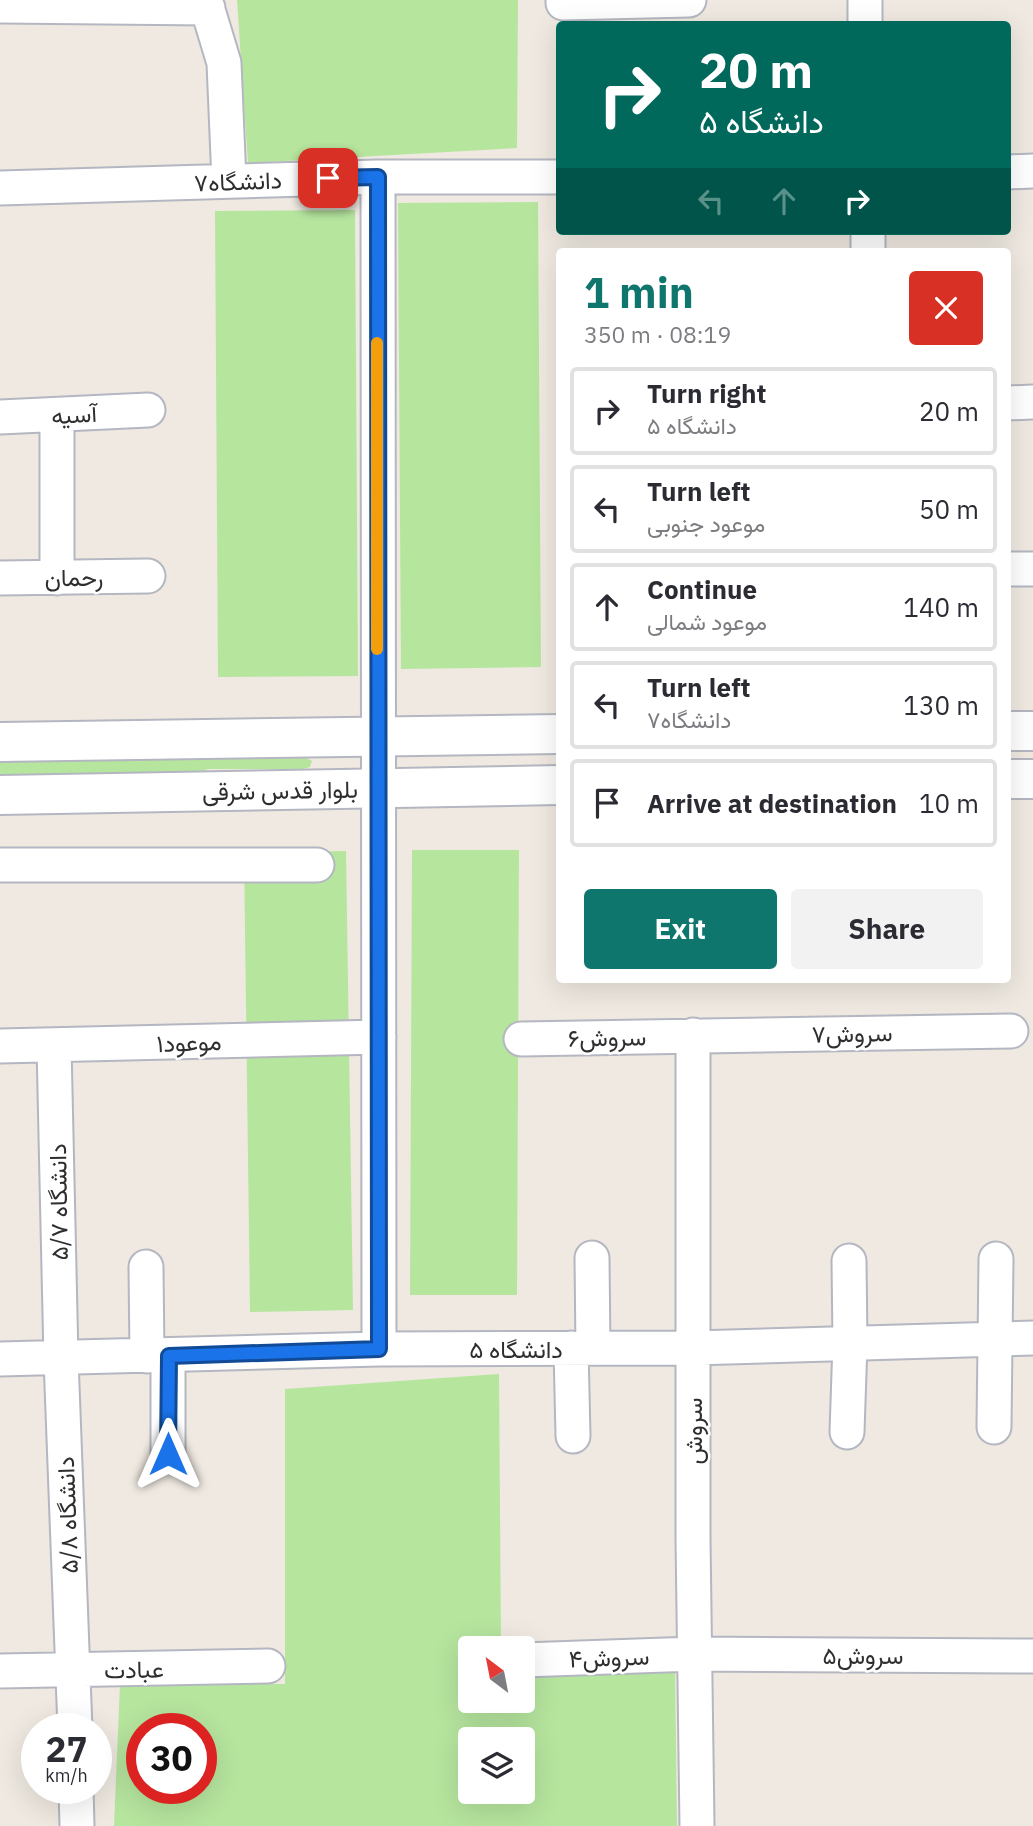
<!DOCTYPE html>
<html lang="en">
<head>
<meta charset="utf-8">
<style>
  :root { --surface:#fff; --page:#f2f2f3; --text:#2b2b33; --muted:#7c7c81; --line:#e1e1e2; --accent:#0f766e }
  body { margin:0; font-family:"IBM Plex Sans",Vazirmatn,sans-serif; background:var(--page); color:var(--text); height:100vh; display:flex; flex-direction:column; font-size:26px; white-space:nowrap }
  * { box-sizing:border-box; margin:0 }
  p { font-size:23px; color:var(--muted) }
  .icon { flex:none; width:38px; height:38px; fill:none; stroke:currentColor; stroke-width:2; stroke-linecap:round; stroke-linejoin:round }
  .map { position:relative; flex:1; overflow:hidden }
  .side { position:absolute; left:556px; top:248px; width:455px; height:735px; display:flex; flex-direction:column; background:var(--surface); border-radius:7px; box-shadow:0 7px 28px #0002 }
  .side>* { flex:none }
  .hud { position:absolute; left:556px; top:21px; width:455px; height:214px; border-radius:7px; box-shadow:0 7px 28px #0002; background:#00695c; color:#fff; overflow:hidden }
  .needle { width:46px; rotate:328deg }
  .buttons { position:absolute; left:458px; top:1636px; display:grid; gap:14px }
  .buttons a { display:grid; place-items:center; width:77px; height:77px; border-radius:7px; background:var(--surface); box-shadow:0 7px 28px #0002; font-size:35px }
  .speed { position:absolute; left:21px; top:1713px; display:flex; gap:14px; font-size:35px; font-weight:700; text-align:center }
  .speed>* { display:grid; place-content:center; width:91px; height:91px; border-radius:50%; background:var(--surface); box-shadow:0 7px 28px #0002; line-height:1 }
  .speed small { font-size:18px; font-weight:400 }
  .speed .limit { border:10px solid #d22; background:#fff; color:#111 }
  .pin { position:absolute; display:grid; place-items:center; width:60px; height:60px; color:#fff; margin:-30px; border-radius:14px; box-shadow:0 4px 10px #0006 }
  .me { position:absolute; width:77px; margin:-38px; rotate:0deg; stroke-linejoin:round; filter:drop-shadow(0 0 5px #0008) }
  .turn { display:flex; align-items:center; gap:24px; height:147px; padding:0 28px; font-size:32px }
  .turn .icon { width:91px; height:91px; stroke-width:2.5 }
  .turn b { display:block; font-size:49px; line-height:60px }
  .lanes { display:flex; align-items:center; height:66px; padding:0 28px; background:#0003; justify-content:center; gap:35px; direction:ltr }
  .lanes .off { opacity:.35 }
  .round { display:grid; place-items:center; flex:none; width:74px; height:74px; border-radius:7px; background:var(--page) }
  .overview { display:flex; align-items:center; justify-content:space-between; height:119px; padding:0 28px }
  h1 { font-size:42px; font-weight:700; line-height:52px; color:var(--accent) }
  .cta { display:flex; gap:14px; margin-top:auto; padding:14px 28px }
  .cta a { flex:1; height:80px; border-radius:7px; background:var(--accent); color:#fff; font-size:28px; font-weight:700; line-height:80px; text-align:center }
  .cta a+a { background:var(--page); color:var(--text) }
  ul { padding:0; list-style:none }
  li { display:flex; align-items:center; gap:21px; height:88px; margin:0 14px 10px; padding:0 14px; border:4px solid var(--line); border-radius:7px }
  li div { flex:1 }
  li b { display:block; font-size:26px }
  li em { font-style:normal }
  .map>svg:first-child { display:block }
</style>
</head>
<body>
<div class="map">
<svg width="1033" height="1826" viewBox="0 0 1033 1826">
  <rect width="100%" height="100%" fill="#efe9e1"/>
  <path fill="#b6e59e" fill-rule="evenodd" d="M237,0h281l-1,148 -269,15z
    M538,202l3,465 -140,2 -3,-466z
    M355,210l3,466 -140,1 -3,-466z
    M306,758l6,3 -2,6 -7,2h-95l-27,11 -181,3v-22z
    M412,850h107l-2,445h-107z
    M346,851l7,459 -103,2 -6,-459z
    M499,1374l2,274h-30v53h52v-28l152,-3 2,156h-563l6,-142h165v-295zM142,1729h59v59h-59zM471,1740h52v52h-52z"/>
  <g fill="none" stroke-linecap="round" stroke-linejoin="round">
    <defs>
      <path id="minor" d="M205,0l19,63 5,118
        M563,0v3l126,-3
        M865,0v24
        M0,6l208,2
        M1008,172l25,-1
        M378,177l1,1172
        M0,188l378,-11h182
        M868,252v-21
        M1008,403l25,-1
        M57,415v163
        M0,417l148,-7
        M1008,569h25
        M0,578l148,-2
        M0,865h317
        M693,1035v504l4,287
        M521,1039l490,-8
        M0,1046l379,-9
        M54,1046l7,313 14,370
        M592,1258l1,90
        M146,1267l1,89
        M571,1348l2,88
        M0,1359l379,-10 314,-1 340,-10
        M994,1427l2,-168
        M847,1432l3,-89 -1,-82
        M168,1454v-98
        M523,1660l171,-6 339,2
        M0,1671l268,-5
        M76,1788l1,38"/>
      <path id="secondary" d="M1008,731h25
        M0,742l560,-8
        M1008,779h25
        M0,795l560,-10"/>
    </defs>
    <use href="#minor" stroke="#b4b7c1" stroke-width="37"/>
    <use href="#secondary" stroke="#b4b7c1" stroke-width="42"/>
    <use href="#minor" stroke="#fff" stroke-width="33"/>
    <use href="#secondary" stroke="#fff" stroke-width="38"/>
  </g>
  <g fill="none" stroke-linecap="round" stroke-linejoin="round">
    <defs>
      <path id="route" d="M168,1454l1,-98 210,-7 -1,-1172 -50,1"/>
    </defs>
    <use href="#route" stroke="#114b97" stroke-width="18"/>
    <use href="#route" stroke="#1a73e8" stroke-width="12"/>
    <path stroke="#f59e0b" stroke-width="12" d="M377,649v-306"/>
  </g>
  <g text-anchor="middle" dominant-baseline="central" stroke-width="5" stroke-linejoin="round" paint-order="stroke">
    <g font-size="24" fill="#2e2e2e" stroke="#fff">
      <text transform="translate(238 181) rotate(-2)">دانشگاه۷</text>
      <text transform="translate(74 414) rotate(-3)">آسیه</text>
      <text transform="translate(74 577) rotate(-1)">رحمان</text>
      <text transform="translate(280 790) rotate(-1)">بلوار قدس شرقی</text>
      <text transform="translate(852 1033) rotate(-1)">سروش۷</text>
      <text transform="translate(607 1037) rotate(-1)">سروش۶</text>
      <text transform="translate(189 1042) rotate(-2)">موعود۱</text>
      <text transform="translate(58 1202) rotate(-91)">دانشگاه ۵/۷</text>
      <text x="516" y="1349">دانشگاه ۵</text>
      <text transform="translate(693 1431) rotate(-90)">سروش</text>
      <text transform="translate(67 1515) rotate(-92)">دانشگاه ۵/۸</text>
      <text x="863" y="1655">سروش۵</text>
      <text transform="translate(609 1657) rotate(-2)">سروش۴</text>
      <text transform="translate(134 1669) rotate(-1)">عبادت</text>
    </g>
  </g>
</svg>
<div class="buttons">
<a><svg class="needle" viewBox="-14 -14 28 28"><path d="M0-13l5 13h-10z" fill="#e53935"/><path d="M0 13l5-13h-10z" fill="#7c7c81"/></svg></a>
<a><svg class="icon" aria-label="layers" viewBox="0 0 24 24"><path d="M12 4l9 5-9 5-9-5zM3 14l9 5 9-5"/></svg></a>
</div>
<div class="speed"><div>27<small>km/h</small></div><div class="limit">30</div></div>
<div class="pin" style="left:328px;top:178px;background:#d93025"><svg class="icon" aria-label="arrive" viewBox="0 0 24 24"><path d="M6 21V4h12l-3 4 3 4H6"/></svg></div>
<svg class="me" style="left:168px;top:1454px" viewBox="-20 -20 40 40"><path d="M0-17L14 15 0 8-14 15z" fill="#1a73e8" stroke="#fff" stroke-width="4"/></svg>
<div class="hud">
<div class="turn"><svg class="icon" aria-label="right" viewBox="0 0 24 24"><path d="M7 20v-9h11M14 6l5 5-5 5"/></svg><div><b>20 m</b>دانشگاه ۵</div></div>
<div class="lanes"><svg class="icon off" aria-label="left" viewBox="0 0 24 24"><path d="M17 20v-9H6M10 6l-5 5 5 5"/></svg><svg class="icon off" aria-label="ahead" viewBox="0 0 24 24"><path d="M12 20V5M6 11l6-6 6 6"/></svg><svg class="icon" aria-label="right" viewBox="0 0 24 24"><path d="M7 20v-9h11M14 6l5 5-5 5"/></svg></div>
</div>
<section class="side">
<div class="overview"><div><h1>1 min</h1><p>350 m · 08:19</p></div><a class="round" style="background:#d93025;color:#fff"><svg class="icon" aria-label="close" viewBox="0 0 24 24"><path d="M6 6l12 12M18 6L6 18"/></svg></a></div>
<ul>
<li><svg class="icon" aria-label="right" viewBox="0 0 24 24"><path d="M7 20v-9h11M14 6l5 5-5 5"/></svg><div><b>Turn right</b><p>دانشگاه ۵</p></div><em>20 m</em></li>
<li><svg class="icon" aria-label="left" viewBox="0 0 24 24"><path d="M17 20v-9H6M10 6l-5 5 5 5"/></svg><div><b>Turn left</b><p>موعود جنوبی</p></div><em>50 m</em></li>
<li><svg class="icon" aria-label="ahead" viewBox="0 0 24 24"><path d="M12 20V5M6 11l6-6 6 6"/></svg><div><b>Continue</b><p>موعود شمالی</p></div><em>140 m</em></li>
<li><svg class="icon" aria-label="left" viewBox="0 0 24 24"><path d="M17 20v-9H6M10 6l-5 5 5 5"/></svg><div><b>Turn left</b><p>دانشگاه۷</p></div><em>130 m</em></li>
<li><svg class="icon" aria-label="arrive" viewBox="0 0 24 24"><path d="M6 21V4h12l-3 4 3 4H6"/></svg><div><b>Arrive at destination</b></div><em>10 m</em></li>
</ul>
<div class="cta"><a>Exit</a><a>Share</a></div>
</section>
</div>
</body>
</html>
